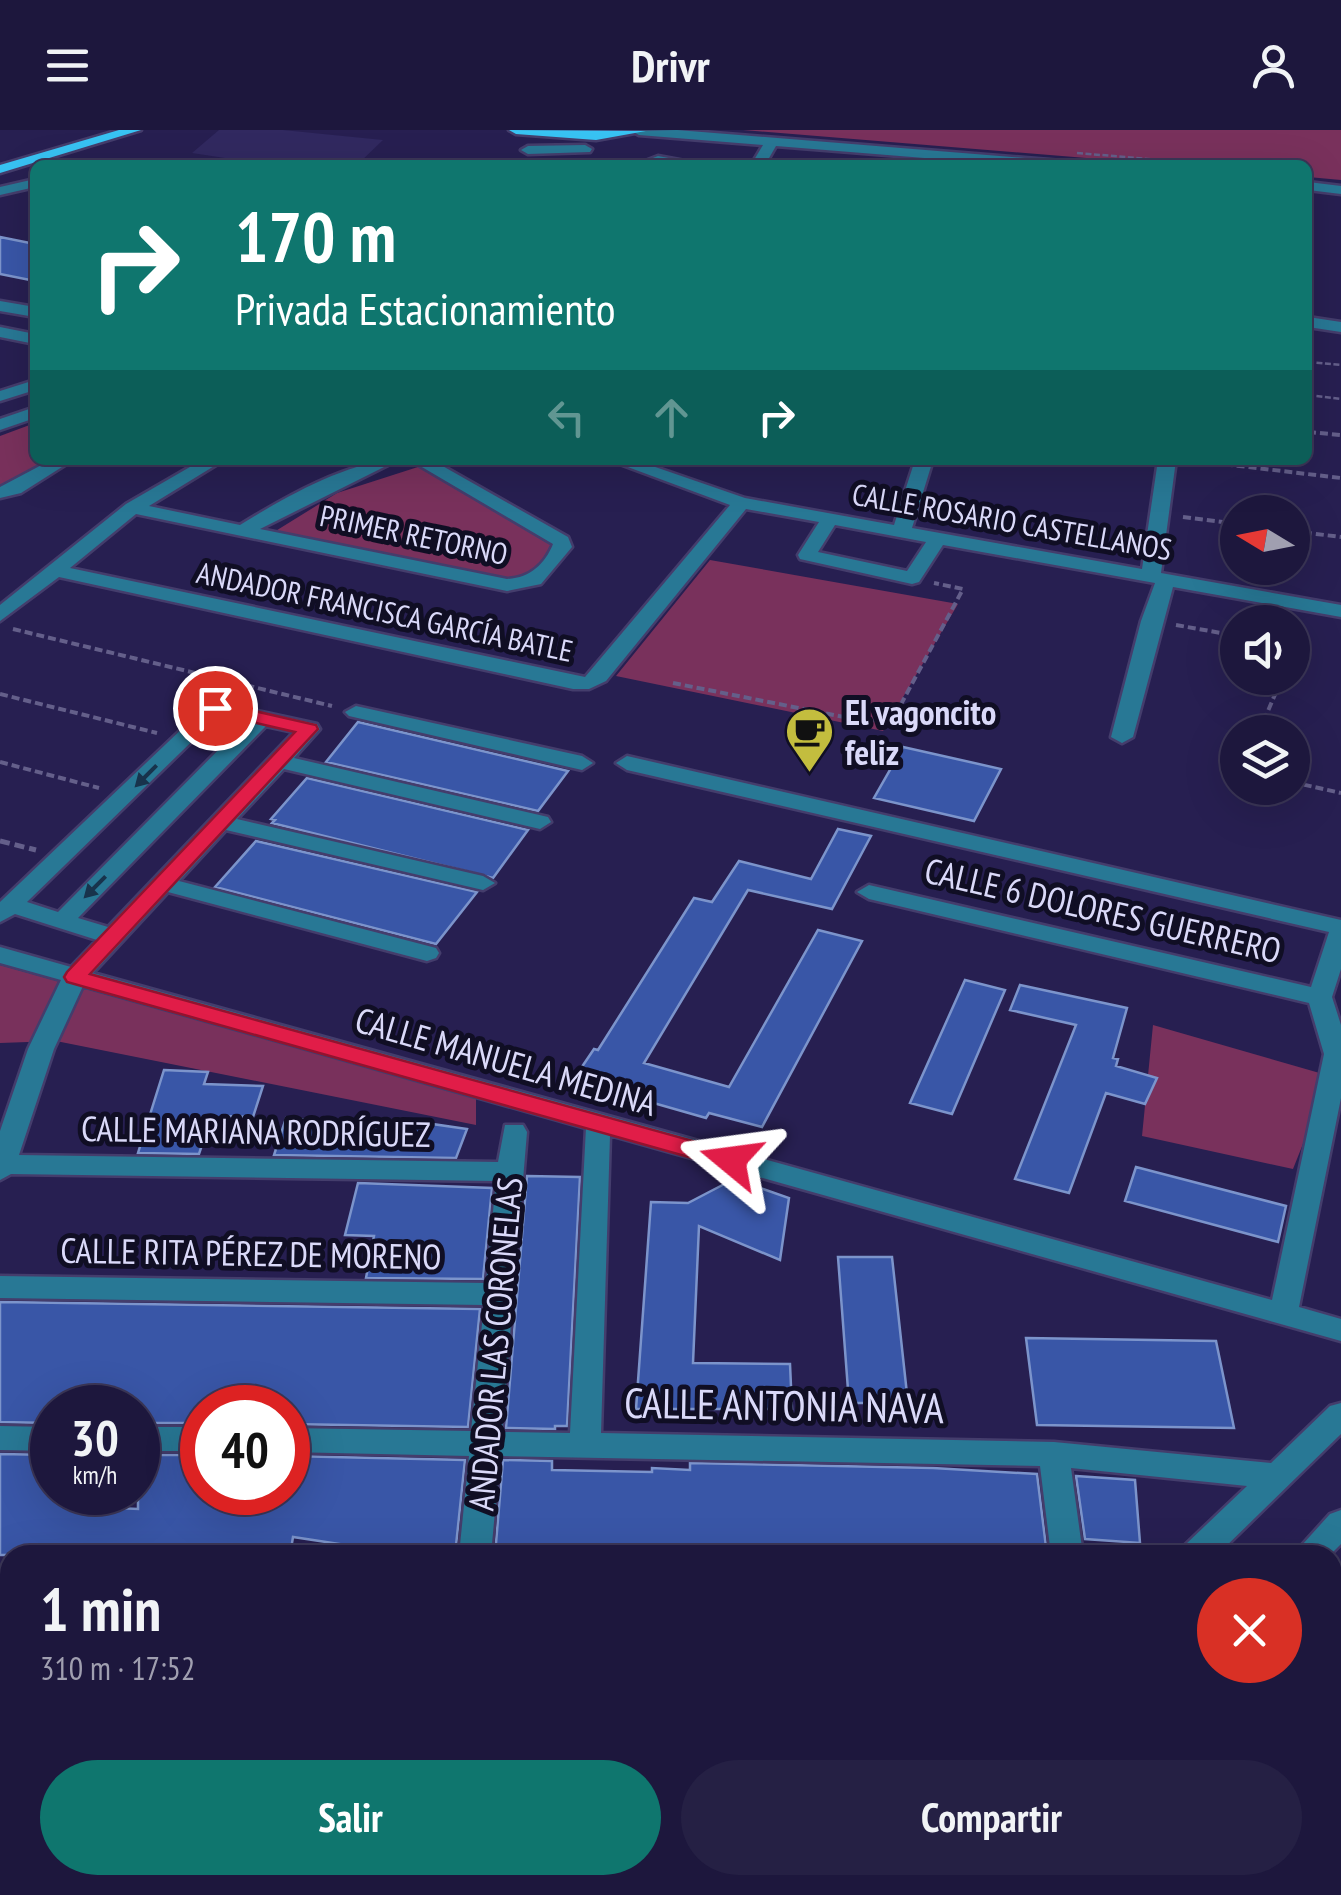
<!DOCTYPE html>
<html lang="es">
<head>
<meta charset="utf-8">
<style>
  :root { --surface:#1d173d; --page:#252044; --text:#f1f3f6; --muted:#a09fb0; --line:#3b3657; --accent:#0f766e }
  body { margin:0; font-family:"PT Sans Narrow",sans-serif; background:var(--page); color:var(--text); height:100vh; display:flex; flex-direction:column; font-size:38px; white-space:nowrap }
  * { box-sizing:border-box; margin:0 }
  p { font-size:32px; color:var(--muted) }
  .icon { flex:none; width:55px; height:55px; fill:none; stroke:currentColor; stroke-width:2; stroke-linecap:round; stroke-linejoin:round }
  .map { position:relative; flex:1; overflow:hidden }
  .sheet { position:absolute; left:0px; top:1415px; width:1342px; height:350px; display:flex; flex-direction:column; background:var(--surface); border-radius:30px 30px 0 0; box-shadow:0 10px 40px #0002,0 0 0 2px var(--line) }
  .sheet>* { flex:none }
  .guide { position:absolute; left:30px; top:30px; width:1282px; height:305px; border-radius:15px; box-shadow:0 10px 40px #0002,0 0 0 2px var(--line); background:#0f766e; color:#fff; overflow:hidden }
  .needle { width:65px; rotate:280deg }
  .tools { position:absolute; left:1220px; top:365px; display:grid; gap:20px }
  .tools a { display:grid; place-items:center; width:90px; height:90px; border-radius:50%; background:var(--surface); box-shadow:0 10px 40px #0002,0 0 0 2px var(--line); font-size:50px }
  .speed { position:absolute; left:30px; top:1255px; display:flex; gap:20px; font-size:50px; font-weight:700; text-align:center }
  .speed>* { display:grid; place-content:center; width:130px; height:130px; border-radius:50%; background:var(--surface); box-shadow:0 10px 40px #0002,0 0 0 2px var(--line); line-height:1 }
  .speed small { font-size:25px; font-weight:400 }
  .speed .limit { border:15px solid #d22; background:#fff; color:#111 }
  .pin { position:absolute; display:grid; place-items:center; width:85px; height:85px; color:#fff; margin:-42px; border:5px solid #fff; border-radius:50%; box-shadow:0 2px 10px #0007 }
  .me { position:absolute; width:110px; margin:-55px; rotate:286deg; stroke-linejoin:round; filter:drop-shadow(0 0 8px #0008) }
  .turn { display:flex; align-items:center; gap:35px; height:210px; padding:0 40px; font-size:45px }
  .turn .icon { width:130px; height:130px; stroke-width:2.5 }
  .turn b { display:block; font-size:70px; line-height:85px }
  .lanes { display:flex; align-items:center; height:95px; padding:0 40px; background:#0003; justify-content:center; gap:50px; direction:ltr }
  .lanes .off { opacity:.35 }
  .round { display:grid; place-items:center; flex:none; width:105px; height:105px; border-radius:52px; background:var(--page) }
  .head { display:flex; align-items:center; justify-content:space-between; height:170px; padding:0 40px }
  h1 { font-size:60px; font-weight:600; line-height:75px }
  .action { display:flex; gap:20px; margin-top:auto; padding:20px 40px }
  .action a { flex:1; height:115px; border-radius:60px; background:var(--accent); color:#fff; font-size:40px; font-weight:600; line-height:115px; text-align:center }
  .action a+a { background:var(--page); color:var(--text) }
  header { display:flex; justify-content:space-between; align-items:center; height:130px; padding:0 40px; background:var(--surface); font-size:45px; font-weight:600 }
  .map>svg:first-child { display:block }
</style>
</head>
<body>
<header><svg class="icon" aria-label="menu" viewBox="0 0 24 24"><path d="M4 6h16M4 12h16M4 18h16"/></svg>Drivr<svg class="icon" aria-label="person" viewBox="0 0 24 24"><circle cx="12" cy="8" r="4"/><path d="M4 21q1-7 8-7t8 7"/></svg></header>
<div class="map">
<svg width="1341" height="1765" viewBox="0 0 1341 1765">
  <rect width="100%" height="100%" fill="#271f51"/>
  <path fill="#312960" d="M219,0h64l100,10 -26,25h-86l-79,-12z"/>
  <path fill="#79315c" d="M743,0h598v50l-33,-3v-12h-136z
    M35,293v37h16l-41,27 -10,-2v-49z
    M421,336l141,80 -33,39 -255,-53 63,-39z
    M710,430l248,44 -75,127 -267,-55z
    M0,835l476,133v27l-420,-84 -56,2z
    M1153,895l177,51 -37,93 -151,-33z
    M1341,1453v187l-9,-3v-175z
    M461,1755h311l-11,10h-301z"/>
  <path fill="#3956a7" stroke="#7c94cb" stroke-width="2.5" d="M0,107l35,7v37l-35,-7z
    M358,592l210,49 -30,40 -212,-49z
    M903,617l98,22 -27,52 -100,-23z
    M307,648l221,52 -35,48 -221,-55 3,-3 -4,-1z
    M838,699l33,7 -39,73 -84,-19 -104,173 85,24 89,-157 44,11 -100,186 -53,-14 -3,5 -133,-38 21,-31 4,1 96,-152 18,4 27,-41 72,18z
    M256,711l221,51 -41,52 -221,-57z
    M965,850l40,10 -53,124 -42,-11z
    M1020,855l107,23 -14,50 5,1 -2,7 41,12 -12,26 -39,-11 -37,100 -54,-14 61,-154 -66,-15z
    M164,940l44,2 -4,12 59,2 -10,31 -29,-1 -5,17h-13l-7,21 -61,-1z
    M286,988l144,11 2,-5 35,5 -11,29 -182,-3z
    M1136,1037l150,39 -8,36 -153,-41z
    M527,1046l53,1 -13,249h-12v3l-49,-1z
    M734,1049l55,19 -9,62 -81,-34 -6,137 97,1 2,45h-156l15,-207 37,1z
    M358,1053l134,5 -9,91 -117,-1 8,-42 -29,-1z
    M838,1127h54l16,146h-59z
    M0,1172l480,7 -12,118 -180,-3v-16h-86v15h-64v-15h-86v15l-52,-1z
    M1026,1208l190,3 18,87 -197,-3z
    M0,1324l52,1v41h21l-2,10 67,3v-54h64v37h86v-36l177,4 -10,95h-98l2,-8 -66,-10 -3,18h-290z
    M503,1330l49,1v9l100,2v-4l38,2v-7l243,5 104,6 10,81h-552z
    M1076,1346l59,4 5,63 -55,-4z"/>
  <g fill="none" stroke-linecap="round" stroke-linejoin="round">
    <defs>
      <path id="minor" d="M677,0l385,31 7,4h-58l-235,-19 -11,19h-14l12,-20 -124,-10 -7,-4z
        M585,15l7,4 -2,3 -62,2 -7,-4 7,-4z
        M658,26l32,6 2,3h-57z
        M35,49v8l-35,8v-8z
        M1308,52l33,4v8l-33,-4z
        M0,171l35,6v10l-35,-6z
        M1308,187l33,5v10l-33,-5z
        M0,197l35,7v10l-35,-7z
        M35,250v10l-35,11v-10z
        M35,277v11l-35,12v-11z
        M51,330h22l-52,33 -21,5v-11z
        M202,330h22l-75,46 91,19c42,-26 109,-65 158,-65l-138,69 247,50c23,-1 38,-15 46,-35l-143,-84h22l136,77 4,10 -31,37 -34,7 -371,-77 -66,54 515,109 145,-172 -121,-45h26l110,38 149,27 21,-65h18l-21,68 230,41 16,-109h18l-15,113 180,32v12l-168,-30 -40,150 -11,6 -11,-6 30,-116 14,-38 -212,-38 -24,37 -7,2 -112,-25 -2,-4 21,-33 -73,-13 -140,172 -17,8h-16l-514,-112 -59,44v-16l126,-101zM835,395l91,17 -19,29 -89,-19z
        M215,572l102,22 3,5 -26,29 254,59 3,5 -11,7 -256,-60 -47,50 246,57 12,7 -12,7 -257,-60 -47,51 257,67 3,5 -3,5 -9,3 -259,-69 -75,81 1179,327 52,-246 -15,-51 -440,-104 -12,-7 12,-7 442,102 18,-55 -702,-162 -11,-7 11,-7 714,164v49l-9,28 9,28v73l-42,209 42,12v22l-731,-206 -9,298 453,9 217,21 59,-57 11,-3v31l-124,121h-37l5,-10 62,-59 -176,-18 12,87h-32l-11,-89 -540,-10 -9,99h-32l10,-99 -181,-4v-24l183,3 13,-126 -484,-7v-22l486,7 10,-102 -485,-7 -11,6v-49l28,-82 33,-69 -61,-17v-16l71,20 26,-27 -82,-26 -15,8v-20l208,-198zM219,585l28,6 -189,191 -31,-10zM266,596l28,6 -186,195 -30,-9zM83,856l503,142 -16,305 -68,-1 25,-300 -4,-7h-18l-7,37 -479,-7 35,-106z
        M356,576l226,50 11,7 -11,7 -233,-54 -4,-4z
        M0,1296l52,1v24l-52,-1z
        M138,1297h64v24h-64z
        M1341,1380v34l-11,11h-37l37,-41z
        M0,1456l10,1v28l-10,-1z
        M1332,1634l9,2v32l-9,-2z
        M0,1641h10v32h-10z
        M427,1755h36l-1,10h-36z
        M823,1755h43l-4,10h-43z
        M949,1755h42l-4,10h-42z"/>
      <path id="major" d="M119,0h22l-141,43v-8z
        M509,0l137,1 -50,9 -80,-6z"/>
    </defs>
    <use href="#minor" stroke="#443d6c" stroke-width="5"/>
    <use href="#major" stroke="#443d6c" stroke-width="5"/>
    <path stroke="#645f8a" stroke-width="2.5" stroke-dasharray="6 2.5" stroke-linecap="butt" d="M1077,23l144,12
      M1308,232l33,3
      M1308,265l33,4"/>
    <path stroke="#645f8a" stroke-width="4" stroke-dasharray="8 4" stroke-linecap="butt" d="M1308,302l33,3
      M1189,330l152,18
      M1183,387l55,7
      M1292,401l49,6
      M1176,495l62,11
      M13,499l319,77
      M1292,515l4,1 -4,7
      M673,553l191,38 29,-2 70,-130 -29,-6
      M0,564l157,39
      M1259,602l23,-54
      M0,632l99,26
      M1292,652l49,11"/>
    <path stroke="#645f8a" stroke-width="5" stroke-dasharray="10 5" stroke-linecap="butt" d="M0,711l36,9"/>
    <use href="#minor" fill="#287895" fill-rule="evenodd"/>
    <use href="#major" fill="#38c3f3" fill-rule="evenodd"/>
  </g>
  <defs><path id="oneway-solid" d="M-6-.8H1V-3.2L6.5 0L1 3.2V.8H-6Z" transform="scale(2.5)"/></defs>
  <g fill="#18334c">
    <use href="#oneway-solid" transform="translate(146 646) rotate(135)"/>
    <use href="#oneway-solid" transform="translate(95 757) rotate(135)"/>
  </g>
  <path fill="#e11d48" stroke="#92132f" stroke-width="2.5" d="M215,572l101,23 2,4 -228,245 650,180 3,6 -3,6 -9,3 -664,-187 -3,-5 3,-5 228,-240 -87,-20 -2,-4z"/>
  <defs>
    <symbol id="cafe-pin" viewBox="-11 -11 22 30"><path d="M0 17L-7.5 6A9.5 9.5 0 1 1 7.5 6Z" fill="#c3bd3e" stroke="#100e24"/><path d="M-5.5-4.5H6V0H3Q3 3.5 0 3.5H-2.5Q-5.5 3.5-5.5 0ZM3-3.2v2h1.7v-2ZM-6 4.5H4V6H-6Z" fill="#111"/></symbol>
  </defs>
  <g fill-rule="evenodd">
    <use href="#cafe-pin" x="782" y="574" width="55" height="75"/>
  </g>
  <g text-anchor="middle" dominant-baseline="central" stroke-width="10" stroke-linejoin="round" paint-order="stroke">
    <g font-size="30" fill="#dad9f9" stroke="#100e24">
      <text transform="translate(1012 391) rotate(10)">CALLE ROSARIO CASTELLANOS</text>
      <text transform="translate(414 404) rotate(12)">PRIMER RETORNO</text>
      <text transform="translate(385 481) rotate(12)">ANDADOR FRANCISCA GARCÍA BATLE</text>
    </g>
    <g font-size="35" font-weight="bold" fill="#dad9f9" stroke="#100e24" text-anchor="start">
      <text x="845" y="582">El vagoncito<tspan x="845" dy="40">feliz</tspan></text>
    </g>
    <g font-size="35" fill="#dad9f9" stroke="#100e24">
      <text transform="translate(1103 780) rotate(13)">CALLE 6 DOLORES GUERRERO</text>
      <text transform="translate(506 931) rotate(16)">CALLE MANUELA MEDINA</text>
      <text transform="translate(256 1001) rotate(1)">CALLE MARIANA RODRÍGUEZ</text>
      <text transform="translate(251 1123) rotate(1)">CALLE RITA PÉREZ DE MORENO</text>
      <text transform="translate(495 1214) rotate(-85)">ANDADOR LAS CORONELAS</text>
    </g>
    <g font-size="42" fill="#dad9f9" stroke="#100e24">
      <text transform="translate(784 1275) rotate(1)">CALLE ANTONIA NAVA</text>
    </g>
  </g>
</svg>
<div class="tools">
<a><svg class="needle" viewBox="-14 -14 28 28"><path d="M0-13l5 13h-10z" fill="#e53935"/><path d="M0 13l5-13h-10z" fill="#a09fb0"/></svg></a>
<a><svg class="icon" aria-label="sound" viewBox="0 0 24 24"><path d="M4 9h4l5-4v14l-5-4H4zM17 9q2 3 0 6"/></svg></a>
<a><svg class="icon" aria-label="layers" viewBox="0 0 24 24"><path d="M12 4l9 5-9 5-9-5zM3 14l9 5 9-5"/></svg></a>
</div>
<div class="speed"><div>30<small>km/h</small></div><div class="limit">40</div></div>
<div class="pin" style="left:215px;top:578px;background:#d93025"><svg class="icon" aria-label="arrive" viewBox="0 0 24 24"><path d="M6 21V4h12l-3 4 3 4H6"/></svg></div>
<svg class="me" style="left:731px;top:1030px" viewBox="-20 -20 40 40"><path d="M0-17L14 15 0 8-14 15z" fill="#e11d48" stroke="#fff" stroke-width="4"/></svg>
<div class="guide">
<div class="turn"><svg class="icon" aria-label="right" viewBox="0 0 24 24"><path d="M7 20v-9h11M14 6l5 5-5 5"/></svg><div><b>170 m</b>Privada Estacionamiento</div></div>
<div class="lanes"><svg class="icon off" aria-label="left" viewBox="0 0 24 24"><path d="M17 20v-9H6M10 6l-5 5 5 5"/></svg><svg class="icon off" aria-label="ahead" viewBox="0 0 24 24"><path d="M12 20V5M6 11l6-6 6 6"/></svg><svg class="icon" aria-label="right" viewBox="0 0 24 24"><path d="M7 20v-9h11M14 6l5 5-5 5"/></svg></div>
</div>
<section class="sheet">
<div class="head"><div><h1>1 min</h1><p>310 m · 17:52</p></div><a class="round" style="background:#d93025;color:#fff"><svg class="icon" aria-label="close" viewBox="0 0 24 24"><path d="M6 6l12 12M18 6L6 18"/></svg></a></div>
<div class="action"><a>Salir</a><a>Compartir</a></div>
</section>
</div>
</body>
</html>
